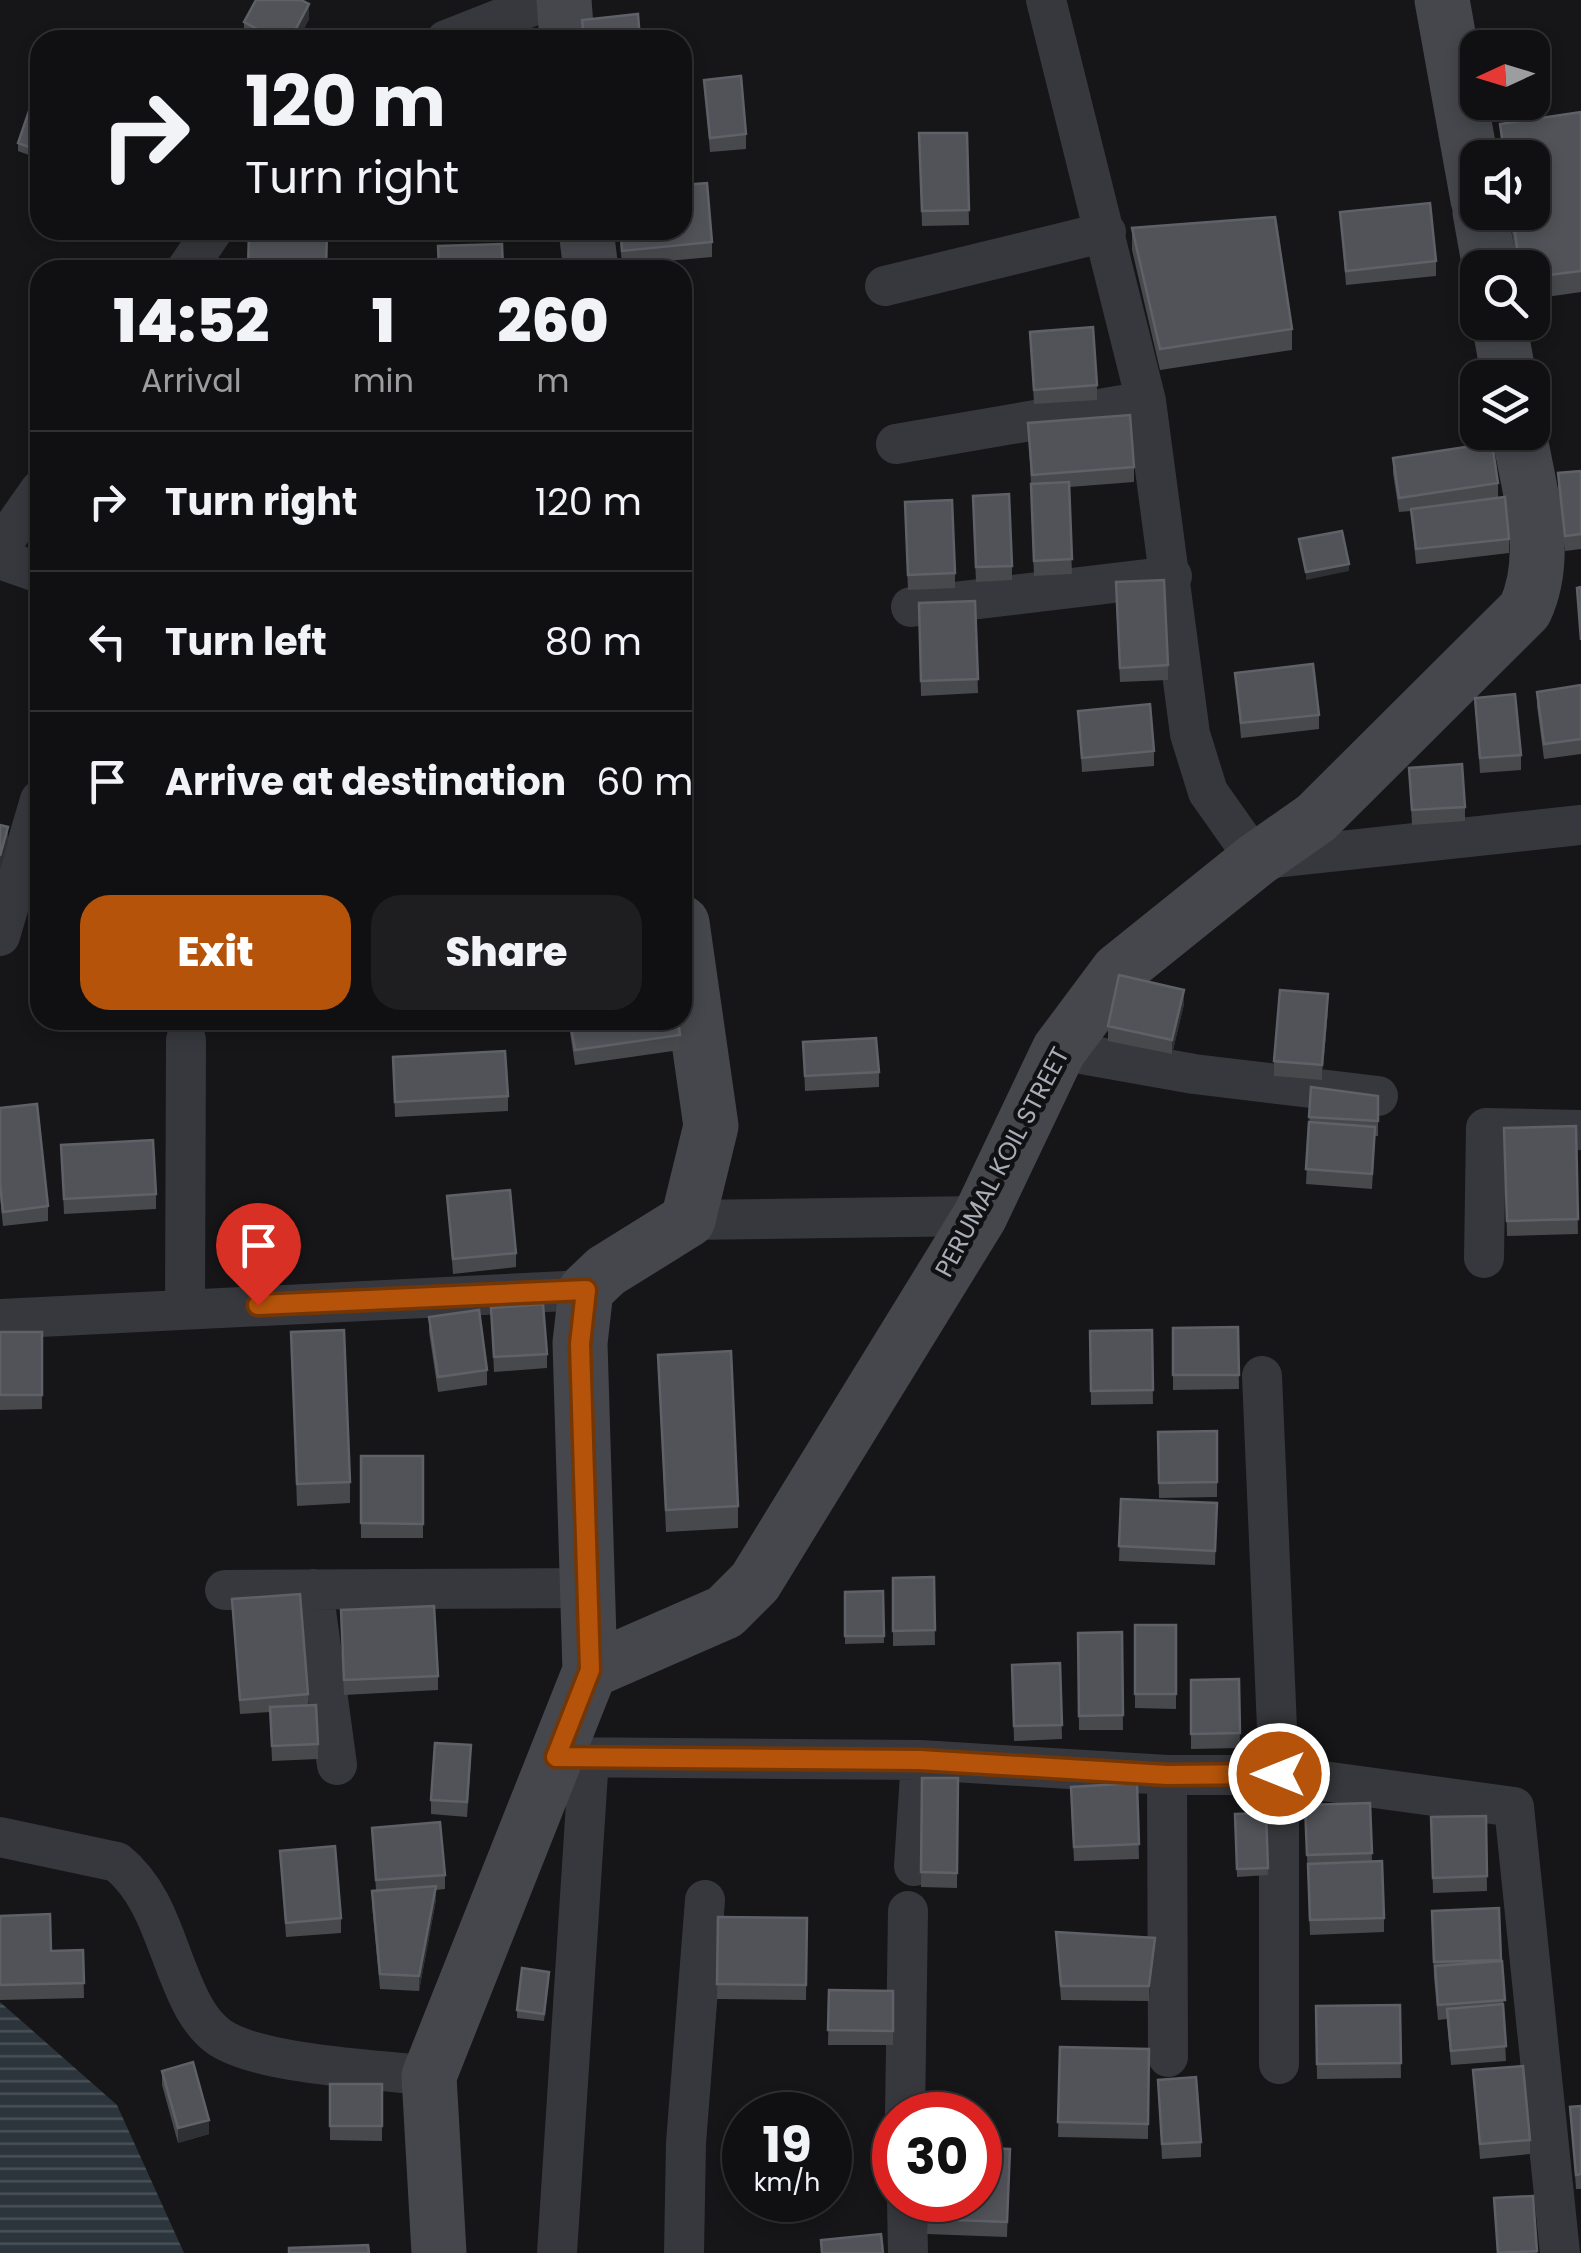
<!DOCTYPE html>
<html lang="en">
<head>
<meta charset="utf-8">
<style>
  :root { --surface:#101012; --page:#1e1e20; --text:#f1f3f6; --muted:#9c9d9f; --line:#303032; --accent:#b45309 }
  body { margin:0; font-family:Poppins,sans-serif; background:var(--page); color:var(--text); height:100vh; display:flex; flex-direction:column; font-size:38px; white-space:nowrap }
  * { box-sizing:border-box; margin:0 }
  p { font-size:32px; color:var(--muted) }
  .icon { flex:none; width:55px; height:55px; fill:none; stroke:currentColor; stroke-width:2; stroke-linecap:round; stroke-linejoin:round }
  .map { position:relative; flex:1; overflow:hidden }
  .panel { position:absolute; left:30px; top:260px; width:662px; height:770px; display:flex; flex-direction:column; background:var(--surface); border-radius:30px; box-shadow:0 5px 15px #0003,0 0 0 2px var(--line) }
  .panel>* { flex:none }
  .hud { position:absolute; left:30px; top:30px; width:662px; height:210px; border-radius:30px; box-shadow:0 5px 15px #0003,0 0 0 2px var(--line); background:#101012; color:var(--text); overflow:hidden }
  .needle { width:65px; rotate:266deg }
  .fabs { position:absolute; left:1460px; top:30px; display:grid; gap:20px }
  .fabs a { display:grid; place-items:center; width:90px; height:90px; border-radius:20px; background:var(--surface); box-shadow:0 5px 15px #0003,0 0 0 2px var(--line); font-size:50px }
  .speed { position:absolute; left:722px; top:2092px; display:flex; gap:20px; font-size:50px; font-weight:700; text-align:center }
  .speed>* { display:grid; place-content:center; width:130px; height:130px; border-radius:50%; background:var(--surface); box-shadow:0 5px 15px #0003,0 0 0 2px var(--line); line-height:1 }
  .speed small { font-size:25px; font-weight:400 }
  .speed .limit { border:15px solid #d22; background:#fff; color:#111 }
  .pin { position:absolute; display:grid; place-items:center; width:85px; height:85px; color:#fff; margin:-102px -42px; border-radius:50% 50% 50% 0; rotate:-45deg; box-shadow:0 0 10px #0007 }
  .pin .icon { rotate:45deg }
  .me { position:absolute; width:110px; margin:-55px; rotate:270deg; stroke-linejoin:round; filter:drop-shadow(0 0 8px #0008) }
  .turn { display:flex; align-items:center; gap:35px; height:210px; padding:0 50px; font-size:45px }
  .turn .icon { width:130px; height:130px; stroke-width:2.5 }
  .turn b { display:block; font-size:70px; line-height:85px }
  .eta { display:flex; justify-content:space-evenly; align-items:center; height:170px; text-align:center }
  .eta b { font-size:60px; font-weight:800; line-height:70px }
  .action { display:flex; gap:20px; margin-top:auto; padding:20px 50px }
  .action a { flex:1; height:115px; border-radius:30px; background:var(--accent); color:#fff; font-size:40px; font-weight:800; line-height:115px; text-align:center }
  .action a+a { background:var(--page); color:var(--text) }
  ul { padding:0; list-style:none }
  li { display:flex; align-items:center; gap:30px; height:140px; padding:0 50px; border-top:2px solid var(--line) }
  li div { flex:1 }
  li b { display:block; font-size:38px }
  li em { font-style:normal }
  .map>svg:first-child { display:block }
</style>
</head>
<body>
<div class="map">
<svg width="1581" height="2253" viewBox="0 0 1581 2253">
  <defs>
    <pattern id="water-rules" width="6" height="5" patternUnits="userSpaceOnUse" patternTransform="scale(2.5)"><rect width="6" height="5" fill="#2c353c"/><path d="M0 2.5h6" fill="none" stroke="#485056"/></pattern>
  </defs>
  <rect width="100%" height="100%" fill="#161618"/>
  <path fill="url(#water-rules)" d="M0,2002l117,103 67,148h-184z"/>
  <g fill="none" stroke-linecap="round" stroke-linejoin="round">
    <path stroke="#37383d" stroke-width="40" d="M1046,0l100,401 44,333 18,58 48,68 325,-35
      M446,40l102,-40
      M186,270l27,-40
      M885,286l221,-54
      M896,444l250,-43
      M0,547l40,-57
      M0,559l40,14
      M911,607l261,-31
      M0,936l40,-136
      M1059,1050l135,24 184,22
      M688,1220l292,-4
      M1484,1258l2,-130 95,2
      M185,1308l1,-268
      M0,1319l586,-29
      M1262,1376l17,399v289
      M313,1589l24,176
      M225,1590l363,-2
      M556,1757l365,3 246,15h112l235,32 46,446
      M1167,1775l1,282
      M0,1837l117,25c33,27 44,66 59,105 10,25 20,53 43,70 41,28 157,32 210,39
      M914,1866l7,-106
      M905,2115l3,-204
      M907,2200l1,53
      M557,2253l32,-496
      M684,2253l2,-110 19,-243"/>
    <path stroke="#45474d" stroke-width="55" d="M564,0l3,40
      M1442,0l36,200
      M1480,212l10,56
      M586,230l5,40
      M1499,322l10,56
      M590,1671l135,-59 30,-30 225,-366 79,-166 59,-79 138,-111 60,-42 209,-208c26,-56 4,-118 -6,-178
      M439,2253l-10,-177 161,-405 -10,-328 6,-53 20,-19 82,-51 23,-94 -29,-203"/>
  </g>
  <path fill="#47494d" d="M309,19l-11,21h-47l-7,-3v-15z
    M704,80l42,54v15l-36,3z
    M1581,112v180l-49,7v-31h-15l-8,-56h23v-54h-30l-2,-34z
    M40,115v44l-22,-8v-8z
    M919,133h48l2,92 -47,1z
    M1340,212l96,49v15l-90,9z
    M1132,228l160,101v21l-132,20 -28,-120z
    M619,230h63l30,12v15l-90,8z
    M1030,332l67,53v15l-63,4z
    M682,347l9,38v14l-9,1z
    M1028,423l106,44v15l-65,5 3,87 -38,2 -3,-77v-15z
    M1393,458l105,25v15l11,41v14l-93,11 -5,-53 -12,1 -6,-39z
    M1581,471v78l-16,2 -7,-63v-15z
    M973,510l39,56v14l-36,2z
    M905,516l50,57v15l-47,2z
    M1116,597l52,68v15l-48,2z
    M975,601l3,92 -57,3 -2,-93z
    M1235,673l84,42v14l-78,9z
    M1581,685v69l-37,5 -7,-53v-14z
    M1475,698l46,57v15l-41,3z
    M1078,711l76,40v15l-72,6z
    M1409,768l56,39v14l-53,4z
    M1184,1004l-12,50 -64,-13v-15z
    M1328,1009l-6,71 -48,-4v-15z
    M146,1020h25v3l-25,1z
    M568,1020h110l2,30 -105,15z
    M803,1042l76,30v15l-74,4z
    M393,1057l115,39v15l-113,6z
    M1311,1087l67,9v40h-3l-3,53 -66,-5z
    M0,1108l48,98v15l-45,5 -3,-29z
    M1576,1126l2,108 -71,2 -3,-108z
    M61,1145l95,49v15l-92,5z
    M447,1196l69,57v14l-63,7z
    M491,1308l56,46v14l-53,4z
    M429,1317l58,53v15l-49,7 -9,-60z
    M1238,1327l1,62 -66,1v-62z
    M1152,1330l1,74 -62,1 -1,-74z
    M0,1332h42v77l-42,1z
    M291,1332l59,150v21l-53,3z
    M658,1355l80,151v22l-72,4z
    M1217,1431v66l-58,1 -1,-66z
    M361,1456h62v82h-62z
    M1121,1499l96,4 -2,62 -96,-4z
    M934,1577l1,68 -42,1v-68z
    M883,1591l1,52 -39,1v-52z
    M232,1599l76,95v11l10,39v15l-46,2 -2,-49 -30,2z
    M341,1625l97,51v14l-94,5z
    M1135,1625h41v84l-41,-1z
    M1122,1632l1,98h-44l-1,-97z
    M1060,1663l2,76 -48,2 -2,-76z
    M1239,1679l1,69 -49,1v-69z
    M471,1760l-4,57 -36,-3v-14z
    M922,1778h36l-1,110 -36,-1z
    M1137,1783l2,76 -65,2 -3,-60z
    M1370,1803l2,58 12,57v14l-74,3 -5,-130z
    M1266,1813l2,62 -31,2 -2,-63z
    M1486,1816l1,75 -54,2 -2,-76z
    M372,1828l73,47v14l-9,1v10l-17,91 -39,-2 -8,-84v-14l4,-1z
    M280,1851l61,67v15l-55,4z
    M1499,1908l7,153 -55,4 -4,-46 -9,1 -4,-43 -2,-66z
    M0,1916l51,35 32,-1 1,48 -84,2z
    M718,1917l89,1 -1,82 -89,-1z
    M1056,1932l99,20 -6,49 -88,-1z
    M549,1979l-5,42 -27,-3v-8z
    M829,1990l64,1v54h-65z
    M1400,2005l1,73 -84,1 -1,-73z
    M1060,2047l89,2 -1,90 -90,-2z
    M1473,2070l57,70v14l-50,5z
    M162,2071l47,63 -31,9 -16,-58z
    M1158,2080l43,62v15l-39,2z
    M330,2084h52v57l-52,-1z
    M1581,2106v83h-5l-6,-82z
    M1010,2149l-3,88 -80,-3 1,-34z
    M1533,2196l4,57h-40l-3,-55z"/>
  <path fill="#2f3033" d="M309,4v15l-11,21h-8z
    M1349,564v7l-43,9v-8z
    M8,827v15l-8,28v-14z
    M1184,990v14l-12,50v-14z
    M1328,994v15l-6,71v-15z
    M436,1886v14l-17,91v-15z
    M1155,1938v14l-6,49v-15z
    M209,2120v14l-31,9v-15z"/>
  <path fill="#525359" stroke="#5f6168" stroke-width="2.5" d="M256,0h45l8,4 -19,36h-12l-34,-18z
    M638,14l2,26h-56l-2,-20z
    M741,76l5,58 -36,4 -6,-58z
    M29,111l11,4v36l-22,-8z
    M1581,112v159l-49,6v-9h-12l-8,-56h20v-54h-27l-5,-34z
    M919,133h48l2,77 -47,1z
    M707,183l5,59 -90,9 -1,-21h61v-45z
    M1430,203l6,58 -90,10 -6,-59z
    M1275,217l17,112 -132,20 -28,-121z
    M249,230h78l-1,40h-78z
    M502,244l1,26h-64l-1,-24z
    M1093,327l4,58 -63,5 -4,-58z
    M689,346l2,39h-9v-38z
    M1130,415l4,52 -102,8 -4,-52z
    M1492,443l6,40 -99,15 -6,-40z
    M1581,471v63l-16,2 -7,-63z
    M1069,482l3,77 -38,2 -3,-77z
    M1009,494l3,72 -36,1 -3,-71z
    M1505,497l4,42 -93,10 -5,-40z
    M952,500l3,73 -47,2 -3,-73z
    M1342,531l7,33 -43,8 -7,-33z
    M1164,580l4,85 -48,3 -4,-86z
    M1581,587v53l-4,-52z
    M975,601l3,78 -57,2 -2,-78z
    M1313,664l6,51 -78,8 -6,-50z
    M1581,685v54l-37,5 -7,-52z
    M1515,694l6,61 -41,3 -5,-60z
    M1150,704l4,47 -72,7 -4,-47z
    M1462,764l3,43 -53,3 -3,-42z
    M0,825l8,2 -8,29z
    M1119,975l65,15 -12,50 -64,-14z
    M1280,990l48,4 -6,71 -48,-4z
    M570,1020h108l2,15 -105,15z
    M876,1038l3,34 -74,4 -2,-34z
    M505,1051l3,45 -113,6 -2,-45z
    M1311,1087l67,9v25l-69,-4z
    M37,1104l11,102 -45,6 -3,-30v-74z
    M1309,1122l66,5 -3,47 -66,-5z
    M1576,1126l2,93 -71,2 -3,-93z
    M153,1140l3,54 -92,5 -3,-54z
    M510,1190l6,63 -63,6 -6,-63z
    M543,1304l4,50 -53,3 -3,-49z
    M479,1310l8,60 -49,7 -9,-60z
    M1238,1327l1,48h-66v-47z
    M344,1330l6,152 -53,2 -6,-152z
    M1152,1330l1,60 -62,1 -1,-60z
    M0,1332h42v63h-42z
    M731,1351l7,155 -72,4 -8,-155z
    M1217,1431v51l-58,1 -1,-51z
    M361,1456h62v68l-62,-1z
    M1121,1499l96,4 -2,48 -96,-5z
    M934,1577l1,53 -42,1v-53z
    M883,1591l1,45h-39v-44z
    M300,1594l8,100 -68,6 -8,-101z
    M434,1606l4,70 -94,4 -3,-70z
    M1135,1625h41v69h-41z
    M1122,1632l1,83 -44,1 -1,-83z
    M1060,1663l2,62 -48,1 -2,-61z
    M1239,1679l1,54 -49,1v-54z
    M316,1705l2,39 -46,2 -2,-39z
    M435,1743l36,2 -4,57 -36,-2z
    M922,1778h36l-1,95 -36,-1z
    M1137,1783l2,61 -65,3 -3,-60z
    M1370,1803l2,50 -65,2 -2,-50z
    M1266,1813l2,55 -31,1 -2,-55z
    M1486,1816l1,60 -54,2 -2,-61z
    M440,1822l5,53 -69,5 -4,-52z
    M335,1846l6,72 -55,5 -6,-72z
    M1382,1861l2,57 -74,2 -2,-56z
    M436,1886l-17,90 -39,-2 -8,-83z
    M1499,1908l2,52 -67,2 -2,-51z
    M50,1914l1,37 32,-1 1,33 -84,2v-69z
    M718,1917l89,1 -1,67 -89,-1z
    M1056,1932l99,6 -6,48h-88z
    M1502,1961l3,39 -67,5 -3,-39z
    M522,1968l27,4 -5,42 -27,-4z
    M829,1990l64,1v40l-65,-1z
    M1503,2004l3,42 -55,5 -4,-42z
    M1400,2005l1,58 -84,1 -1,-58z
    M1060,2047l89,2 -1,75 -90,-2z
    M193,2062l16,58 -31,8 -16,-57z
    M1523,2066l7,74 -50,4 -7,-74z
    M1196,2077l5,65 -39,2 -4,-64z
    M330,2084h52v42h-52z
    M1581,2106v68l-5,1 -6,-68z
    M980,2148l30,1 -3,73 -80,-3 1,-19h52z
    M1533,2196l4,55 -39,2 -4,-55z
    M881,2234l2,19h-61l-1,-13z
    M368,2245l1,8h-80v-5z"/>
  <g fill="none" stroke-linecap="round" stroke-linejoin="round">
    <defs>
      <path id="route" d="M258,1305l328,-15 -6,54 10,326 -34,87 364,3 247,15 112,-1"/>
    </defs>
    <use href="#route" stroke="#753606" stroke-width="25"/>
    <use href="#route" stroke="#b45309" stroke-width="18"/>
  </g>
  <g text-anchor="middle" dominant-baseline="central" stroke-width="9" stroke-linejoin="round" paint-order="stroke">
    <g font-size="25" fill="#a8adb8" stroke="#111113">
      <text transform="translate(1002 1162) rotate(-62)">PERUMAL KOIL STREET</text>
    </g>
  </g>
</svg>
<div class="fabs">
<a><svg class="needle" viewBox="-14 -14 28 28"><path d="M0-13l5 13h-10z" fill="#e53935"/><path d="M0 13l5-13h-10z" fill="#9c9d9f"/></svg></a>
<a><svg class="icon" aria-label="sound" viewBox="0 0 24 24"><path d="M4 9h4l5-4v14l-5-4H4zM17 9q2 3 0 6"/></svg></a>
<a><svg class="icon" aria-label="search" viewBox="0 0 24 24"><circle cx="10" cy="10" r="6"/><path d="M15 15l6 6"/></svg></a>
<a><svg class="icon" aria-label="layers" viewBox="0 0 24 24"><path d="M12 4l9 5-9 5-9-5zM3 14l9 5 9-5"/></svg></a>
</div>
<div class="speed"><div>19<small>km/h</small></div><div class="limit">30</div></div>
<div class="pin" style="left:258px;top:1305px;background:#d93025"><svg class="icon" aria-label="arrive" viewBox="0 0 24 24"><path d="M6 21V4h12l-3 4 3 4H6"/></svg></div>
<svg class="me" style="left:1279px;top:1774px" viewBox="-20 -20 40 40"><circle r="17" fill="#b45309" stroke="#fff" stroke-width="3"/><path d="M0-11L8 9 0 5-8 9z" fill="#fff"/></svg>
<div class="hud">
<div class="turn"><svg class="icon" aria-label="right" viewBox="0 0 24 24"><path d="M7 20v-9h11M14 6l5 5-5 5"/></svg><div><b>120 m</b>Turn right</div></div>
</div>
<section class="panel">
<div class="eta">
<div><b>14:52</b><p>Arrival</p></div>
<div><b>1</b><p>min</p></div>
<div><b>260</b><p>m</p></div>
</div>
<ul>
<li><svg class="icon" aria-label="right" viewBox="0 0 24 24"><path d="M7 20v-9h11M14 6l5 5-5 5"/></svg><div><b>Turn right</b></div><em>120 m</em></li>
<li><svg class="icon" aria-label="left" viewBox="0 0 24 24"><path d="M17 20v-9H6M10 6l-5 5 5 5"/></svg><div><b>Turn left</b></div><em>80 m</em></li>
<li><svg class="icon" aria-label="arrive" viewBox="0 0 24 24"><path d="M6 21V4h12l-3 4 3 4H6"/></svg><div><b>Arrive at destination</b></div><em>60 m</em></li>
</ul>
<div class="action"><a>Exit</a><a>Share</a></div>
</section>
</div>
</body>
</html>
